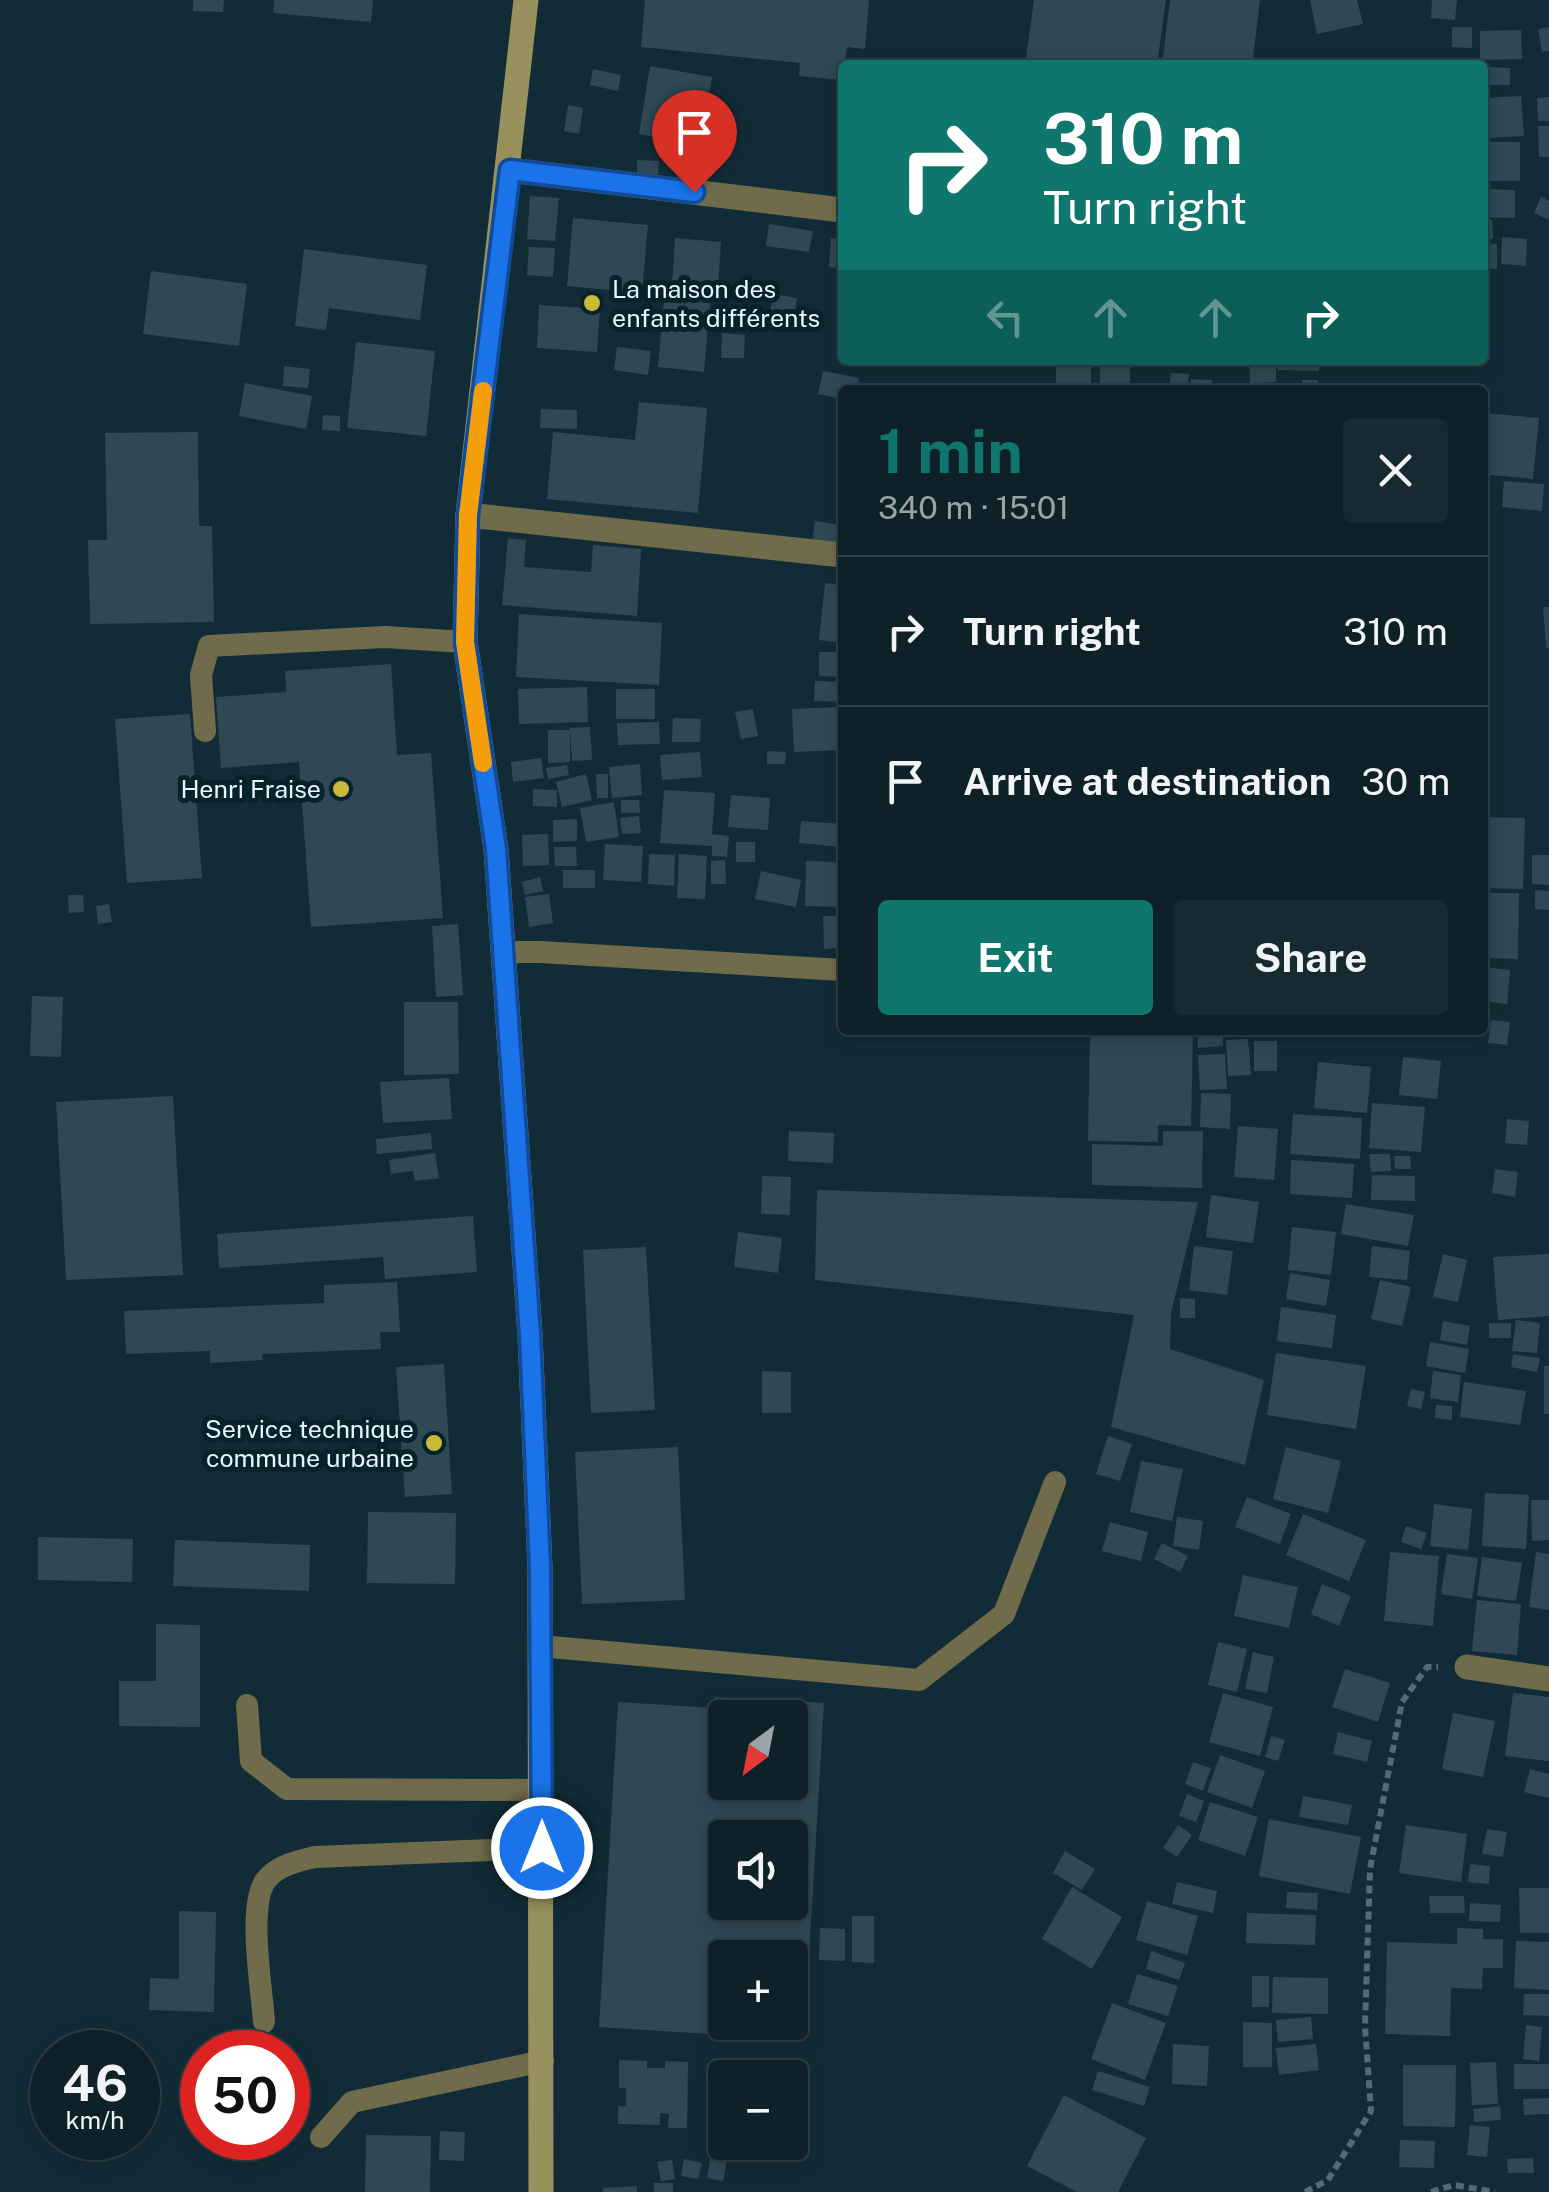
<!DOCTYPE html>
<html lang="en">
<head>
<meta charset="utf-8">
<style>
  :root { --surface:#0e2129; --page:#172931; --text:#f1f3f6; --muted:#9ba3a8; --line:#2e3e46; --accent:#0f766e }
  body { margin:0; font-family:"Public Sans",sans-serif; background:var(--page); color:var(--text); height:100vh; display:flex; flex-direction:column; font-size:38px; white-space:nowrap }
  * { box-sizing:border-box; margin:0 }
  p { font-size:32px; color:var(--muted) }
  .icon { flex:none; width:55px; height:55px; fill:none; stroke:currentColor; stroke-width:2; stroke-linecap:round; stroke-linejoin:round }
  .map { position:relative; flex:1; overflow:hidden }
  .details { position:absolute; left:838px; top:385px; width:650px; height:650px; display:flex; flex-direction:column; background:var(--surface); border-radius:10px; box-shadow:0 5px 15px #0003,0 0 0 2px var(--line) }
  .details>* { flex:none }
  .hud { position:absolute; left:838px; top:60px; width:650px; height:305px; border-radius:10px; box-shadow:0 5px 15px #0003,0 0 0 2px var(--line); background:#0f766e; color:#fff; overflow:hidden }
  .needle { width:65px; rotate:212deg }
  .fabs { position:absolute; left:708px; top:1700px; display:grid; gap:20px }
  .fabs a { display:grid; place-items:center; width:100px; height:100px; border-radius:10px; background:var(--surface); box-shadow:0 5px 15px #0003,0 0 0 2px var(--line); font-size:50px }
  .speed { position:absolute; left:30px; top:2030px; display:flex; gap:20px; font-size:50px; font-weight:700; text-align:center }
  .speed>* { display:grid; place-content:center; width:130px; height:130px; border-radius:50%; background:var(--surface); box-shadow:0 5px 15px #0003,0 0 0 2px var(--line); line-height:1 }
  .speed small { font-size:25px; font-weight:400 }
  .speed .limit { border:15px solid #d22; background:#fff; color:#111 }
  .pin { position:absolute; display:grid; place-items:center; width:85px; height:85px; color:#fff; margin:-102px -42px; border-radius:50% 50% 50% 0; rotate:-45deg; box-shadow:0 0 10px #0007 }
  .pin .icon { rotate:45deg }
  .me { position:absolute; width:110px; margin:-55px; rotate:0deg; stroke-linejoin:round; filter:drop-shadow(0 0 8px #0008) }
  .turn { display:flex; align-items:center; gap:35px; height:210px; padding:0 40px; font-size:45px }
  .turn .icon { width:130px; height:130px; stroke-width:2.5 }
  .turn b { display:block; font-size:70px; line-height:85px }
  .lanes { display:flex; align-items:center; height:95px; padding:0 40px; background:#0003; justify-content:center; gap:50px; direction:ltr }
  .lanes .off { opacity:.35 }
  .round { display:grid; place-items:center; flex:none; width:105px; height:105px; border-radius:10px; background:var(--page) }
  .overview { display:flex; align-items:center; justify-content:space-between; height:170px; padding:0 40px }
  h1 { font-size:60px; font-weight:700; line-height:75px; color:var(--accent) }
  .button { display:flex; gap:20px; margin-top:auto; padding:20px 40px }
  .button a { flex:1; height:115px; border-radius:10px; background:var(--accent); color:#fff; font-size:40px; font-weight:700; line-height:115px; text-align:center }
  .button a+a { background:var(--page); color:var(--text) }
  ul { padding:0; list-style:none }
  li { display:flex; align-items:center; gap:30px; height:150px; padding:0 40px; border-top:2px solid var(--line) }
  li div { flex:1 }
  li b { display:block; font-size:38px }
  li em { font-style:normal }
  .map>svg:first-child { display:block }
</style>
</head>
<body>
<div class="map">
<svg width="1549" height="2192" viewBox="0 0 1549 2192">
  <rect width="100%" height="100%" fill="#122c37"/>
  <path fill="#2e4954" fill-rule="evenodd" d="M193,0h31l-1,12 -30,-1z
    M274,0h99l-2,22 -98,-9z
    M645,0h224l-4,49 -18,-2 -5,33 -43,-4 1,-13 -159,-16z
    M1034,0h132l-9,65h-132z
    M1170,0h90l-8,65h-90z
    M1310,0h47l6,24 -46,10z
    M1432,0h25l-2,20 -24,-2z
    M1452,27h20v21l-20,-1z
    M1549,27v24l-7,1 -4,-23z
    M1521,30l1,29 -42,1v-29z
    M1344,58l1,7h-26l-1,-2z
    M650,66l62,11 -11,68 -62,-11z
    M1489,67l21,1v17h-21z
    M593,69l28,6 -3,16 -28,-6z
    M1521,96l3,40 -37,2 -3,-40z
    M1549,97v24h-11l-1,-23z
    M568,105l15,3 -4,26 -15,-3z
    M1538,126h11v31h-10z
    M1485,142h35v39h-38z
    M637,160l22,1 -1,14h-21z
    M1482,189l33,1v28l-33,-1z
    M530,196l29,2 -4,43 -28,-2z
    M1541,197l8,4v19l-15,-7z
    M573,218l75,7 -6,68 -75,-7z
    M1482,220h10l1,19h-11z
    M769,224l44,7 -4,21 -43,-6z
    M1502,237l25,2 -1,27 -25,-2z
    M675,238l46,4 -3,44 -46,-3z
    M831,238l11,1v29l-13,-1z
    M1482,243l15,1v25l-15,-1z
    M529,247l26,1 -2,29 -26,-2z
    M304,249l123,16 -7,55 -91,-12 -3,22 -31,-4z
    M151,271l96,13 -8,62 -96,-12z
    M665,287l46,4 -7,81 -46,-5z
    M773,294l24,4 -5,31 -24,-3z
    M539,305l61,4 -3,43 -60,-4z
    M722,333l23,2 -1,23h-23z
    M356,342l79,9 -9,85 -79,-8z
    M617,347l34,4 -3,24 -34,-5z
    M1056,360h35v24l-35,1z
    M1100,360h30v23h-30z
    M1249,360h27v22l-26,1z
    M1278,360h42l-1,11 -41,-1z
    M284,366l26,3 -2,19 -25,-2z
    M823,371l36,7 -2,12h-15v9l-24,-5z
    M1171,373l18,1 -2,16h-18z
    M1191,379l21,1v10h-21z
    M1302,380h16l-1,10h-15z
    M245,383l67,13 -6,33 -67,-13z
    M639,402l68,6 -9,105 -151,-14 6,-67 82,8z
    M541,409l36,1v19l-37,-1z
    M1483,413l56,5 -6,61 -51,-5z
    M323,415l17,1v15l-18,-1z
    M198,432l1,94h13l2,96 -124,2 -2,-84h19l-2,-107z
    M1504,481l40,3 -2,27 -40,-4z
    M815,521l27,4 -1,22 -29,-4z
    M508,538l18,2 -2,27 67,5 2,-27 48,4 -4,67 -135,-11z
    M825,583l17,2v58l-23,-3z
    M1543,607h6v41h-3z
    M519,614l143,9 -3,62 -143,-8z
    M819,652h23v25l-23,-1z
    M391,664l6,91 34,-2 12,165 -132,9 -12,-165 -78,6 -5,-71 70,-5 -1,-21z
    M815,681l27,1v20l-28,-1z
    M587,687l1,35 -69,2 -1,-35z
    M616,689h39v30h-39z
    M842,707v43l-48,2 -2,-43z
    M753,709l5,27 -17,3 -6,-27z
    M190,714l12,164 -75,5 -12,-164z
    M673,718l28,1 -1,23h-28z
    M659,722l1,22 -42,1 -1,-22z
    M590,727l2,33 -20,1 -2,-33z
    M548,730h22v32l-22,1z
    M767,751l19,1 -1,12h-18z
    M700,752l2,25 -40,3 -2,-25z
    M541,758l3,20 -31,4 -2,-20z
    M640,764l2,31 -30,3 -3,-31z
    M567,765l2,10 -21,4 -2,-11z
    M586,774l6,26 -30,7 -6,-25z
    M596,774h12v24h-11z
    M533,789l24,1v17l-24,-1z
    M664,790l51,3 -3,41 17,2 -2,21 -15,-1v-10l-52,-3z
    M731,795l39,3 -2,32 -40,-3z
    M621,800h18l1,13h-19z
    M614,802l5,35 -33,5 -6,-34z
    M639,816l2,17 -19,1 -2,-16z
    M1482,817l43,1 -2,71 -41,-1z
    M577,819v22l-24,1v-22z
    M801,821l41,3v23l-43,-4z
    M548,834l1,31 -26,1 -1,-31z
    M736,842h19v20h-19z
    M605,844l38,2 -2,36 -38,-2z
    M554,847h22l1,19h-22z
    M649,854l26,1 -1,31 -26,-2z
    M679,854l28,2 -2,43 -28,-1z
    M1532,855h17v30l-17,-1z
    M725,860l1,24h-15v-23z
    M806,861l36,1v45l-37,-1z
    M563,870h32v18h-32z
    M761,871l40,9 -5,27 -41,-8z
    M540,877l3,14 -18,4 -3,-13z
    M1535,890l14,1v19l-14,-1z
    M1482,893h37l-1,66 -36,-1z
    M549,894l4,29 -24,4 -4,-30z
    M68,895h15l1,17 -15,1z
    M109,904l3,18 -14,2 -2,-18z
    M823,916h19v32l-18,1z
    M458,924l5,71 -27,2 -4,-71z
    M1482,967l28,3 -3,34 -25,-3z
    M32,996l31,1 -2,60 -31,-1z
    M404,1002h54l1,72 -55,1z
    M1491,1020l19,2 -3,23 -19,-2z
    M1090,1030h103l-2,96 -33,-1v17l-70,-1z
    M1197,1030h25l1,16 -25,2z
    M1227,1030h25v3l-24,2z
    M1248,1039l3,36 -23,1 -2,-36z
    M1254,1041h23v30h-23z
    M1225,1054l2,35 -27,1 -2,-35z
    M1403,1057l38,4 -4,38 -38,-4z
    M1318,1062l53,5 -4,46 -53,-5z
    M449,1078l3,41 -69,4 -3,-41z
    M1201,1093l30,1 -1,35 -30,-2z
    M173,1096l10,179 -117,5 -10,-178z
    M1372,1103l53,4 -4,45 -52,-4z
    M1293,1114l69,4 -2,41 -70,-5z
    M1507,1119l22,2 -2,24 -22,-2z
    M1238,1126l40,3 -4,51 -40,-3z
    M789,1131l45,2 -1,30 -45,-2z
    M1163,1131h40l-1,57 -110,-3v-41l71,2z
    M431,1133l1,16 -55,5 -1,-15z
    M435,1153l4,25 -24,3 -2,-10 -22,3 -2,-14z
    M1369,1154h21l1,17 -20,1z
    M1394,1156h16l1,13h-16z
    M1291,1160l63,4 -2,34 -62,-4z
    M1495,1169l23,3 -3,25 -23,-4z
    M1372,1175l43,1v25l-44,-1z
    M762,1176l29,1 -1,38 -29,-1z
    M817,1190l381,12 -27,111 -1,36 94,31 -19,85 -134,-38 23,-112 -319,-35z
    M1211,1195l48,7 -6,41 -47,-6z
    M1346,1204l68,11 -6,31 -67,-12z
    M473,1216l4,56 -92,7 -2,-22 -164,11 -2,-34z
    M1292,1227l44,5 -5,43 -43,-5z
    M738,1232l44,6 -4,35 -44,-6z
    M1194,1246l39,5 -6,44 -38,-5z
    M1372,1246l38,5 -3,29 -38,-3z
    M646,1247l9,163 -64,3 -8,-163z
    M1443,1254l24,6 -9,42 -25,-5z
    M1549,1254v62l-51,4 -5,-63z
    M1290,1273l40,7 -4,26 -40,-7z
    M1380,1280l31,7 -9,39 -31,-7z
    M397,1282l3,50h-20l1,17 -119,5 1,6 -53,3v-12l-84,3 -2,-43 200,-8v-18z
    M1180,1298l15,1v19h-15z
    M1281,1307l55,8 -4,33 -55,-7z
    M1516,1320l24,3 -3,30 -25,-2z
    M1443,1321l27,5 -3,19 -27,-5z
    M1489,1323h22v15h-22z
    M1430,1342l39,7 -4,24 -39,-7z
    M1276,1353l90,13 -10,63 -89,-14z
    M1513,1354l27,4 -3,14 -26,-5z
    M444,1364l8,130 -47,3 -9,-130z
    M1544,1366h5v48h-5z
    M762,1371l29,1v41h-29z
    M1433,1371l28,4 -3,27 -28,-4z
    M1464,1382l62,9 -6,34 -60,-8z
    M1411,1389l14,3 -4,17 -14,-3z
    M1436,1405l16,1v14l-17,-2z
    M1108,1436l24,8 -12,37 -24,-7z
    M678,1447l7,153 -103,4 -7,-152z
    M1286,1447l55,14 -13,52 -55,-14z
    M1141,1461l42,8 -11,52 -42,-9z
    M1485,1493l44,2 -3,54 -44,-3z
    M1247,1497l44,17 -11,30 -45,-17z
    M1531,1500h18v40l-17,1z
    M1434,1504l38,5 -4,41 -38,-4z
    M368,1512l88,1 -1,71 -88,-1z
    M1303,1514l63,26 -17,41 -63,-26z
    M1177,1517l26,4 -4,29 -26,-4z
    M1110,1522l38,10 -7,29 -39,-10z
    M1406,1526l21,7 -6,16 -20,-7z
    M38,1537l95,2 -1,43 -94,-2z
    M175,1540l135,5 -1,46 -136,-5z
    M1162,1543l26,13 -8,16 -26,-13z
    M1390,1552l49,4 -6,70 -49,-5z
    M1536,1552l13,2v56l-20,-3z
    M1447,1554l31,4 -6,41 -31,-5z
    M1482,1557l40,6 -6,38 -39,-5z
    M1243,1575l55,12 -9,41 -55,-12z
    M1322,1584l29,12 -12,30 -28,-12z
    M1477,1600l44,4 -4,51 -45,-4z
    M156,1624l44,1v102l-81,-1v-45h37z
    M1218,1642l29,7 -10,43 -29,-7z
    M1253,1652l21,5 -7,36 -22,-4z
    M1345,1669l45,14 -12,39 -46,-15z
    M1223,1693l50,14 -13,49 -51,-14z
    M1513,1693l36,4v64l-44,-5z
    M714,1697l110,6 -20,337 -205,-13 19,-325 96,6zM725,1718h65v64h-65zM725,1838h65v64h-65zM725,1958h65v64h-65z
    M1453,1713l42,8 -12,56 -41,-8z
    M1338,1732l34,9 -5,21 -34,-8z
    M1271,1736l14,4 -7,21 -13,-4z
    M1220,1755l45,16 -13,37 -45,-16z
    M1193,1762l18,6 -8,23 -18,-7z
    M1530,1769l19,5v24l-25,-6z
    M1187,1794l17,7 -8,21 -17,-6z
    M1303,1796l49,9 -4,20 -49,-8z
    M1210,1802l48,15 -13,39 -47,-16z
    M1269,1819l92,18 -11,57 -91,-18z
    M1178,1825l14,10 -15,22 -14,-9z
    M1406,1825l61,9 -6,48 -62,-9z
    M1487,1829l20,3 -4,25 -21,-3z
    M1065,1851l30,18 -13,21 -29,-17z
    M1470,1864l20,2 -1,18 -21,-2z
    M1177,1882l40,9 -4,22 -41,-9z
    M1072,1887l50,30 -30,52 -50,-30z
    M1519,1888h30v45h-29z
    M1287,1892l31,1 -1,17 -31,-2z
    M1429,1896h35l1,17h-35z
    M1147,1901l51,15 -11,39 -51,-15z
    M1470,1903l31,2 -1,17 -31,-1z
    M179,1911l37,1 -2,100 -65,-2 1,-32 29,1z
    M1247,1913l69,2 -1,30 -69,-2z
    M852,1916h22v47l-22,-1z
    M820,1928l25,1v32l-26,-1z
    M1457,1928l26,1v10h20v29h-20l-1,21 -31,-1 -1,48 -65,-2 2,-92 70,2z
    M1516,1941l33,1v48l-35,-2z
    M1151,1951l34,12 -6,17 -33,-11z
    M1137,1974l41,12 -10,30 -40,-12z
    M1252,1976h17v31h-17z
    M1273,1977l55,1v36l-56,-1z
    M1524,1994h25v22l-26,-1z
    M1112,2003l54,20 -21,57 -54,-21z
    M1311,2017l2,22 -35,3 -2,-22z
    M1243,2022l29,1v44h-29z
    M1526,2025l16,2 -3,34 -16,-2z
    M1173,2044l36,2 -2,40 -35,-2z
    M1316,2044l3,26 -40,5 -3,-27z
    M619,2060l28,1v7h18v-7l23,1 -1,66h-19l1,-14 -9,-1v12l-42,-1v-18h8v-18h-7z
    M1496,2062l2,42 -26,1 -2,-42z
    M1514,2064h35v25h-35z
    M1403,2065h53l-1,62 -52,-1z
    M1098,2071l52,16 -6,19 -52,-16z
    M1064,2095l82,43 -28,54h-41l-50,-26z
    M1549,2098v16l-25,1 -1,-16z
    M1500,2106l1,14 -27,2 -1,-13z
    M1470,2125l20,2 -3,30 -20,-2z
    M440,2131l25,1 -1,29 -25,-1z
    M366,2135l65,1 -1,56h-65z
    M1400,2140l35,1 -1,27 -35,-1z
    M710,2158l17,3 -4,20 -16,-3z
    M1533,2158l1,15h-26l-1,-14z
    M684,2159l18,4 -4,16 -17,-3z
    M672,2160l3,19 -14,2 -4,-19z
    M654,2183h19v9h-19z
    M637,2186v6h-34v-4z"/>
  <g fill="none" stroke-linecap="round" stroke-linejoin="round">
    <path stroke="#546b75" stroke-width="6" stroke-dasharray="8 5" stroke-linecap="butt" d="M1305,2192l23,-12 43,-69 -6,-85 5,-157 32,-167 25,-35h11
      M1431,2192l23,-7 41,7"/>
    <path stroke="#706c4b" stroke-width="22" d="M205,731l-4,-56 8,-29 176,-9 80,5
      M503,952h37l302,18
      M540,1646l379,34 85,-66 51,-132
      M247,1705l4,56 36,28 254,1
      M264,2022c-2,-32 -17,-117 2,-142 12,-15 32,-19 49,-23l226,-9
      M321,2137l31,-35 191,-41"/>
    <path stroke="#706c4b" stroke-width="25" d="M509,170l333,40
      M468,515l374,40
      M1467,1667l82,12"/>
    <path stroke="#99915d" stroke-width="25" d="M526,0l-58,515 -3,127 31,207 34,486 10,233 1,624"/>
  </g>
  <g fill="none" stroke-linecap="round" stroke-linejoin="round">
    <defs>
      <path id="route" d="M542,1848l-2,-280 -10,-233 -34,-486 -31,-207 3,-127 42,-345 184,22"/>
    </defs>
    <use href="#route" stroke="#114b97" stroke-width="25"/>
    <use href="#route" stroke="#1a73e8" stroke-width="18"/>
    <path stroke="#f59e0b" stroke-width="18" d="M483,391l-15,124 -3,127 18,121"/>
  </g>
  <g fill="#cbba39" stroke="#08222c" stroke-width="4">
    <circle cx="592" cy="303" r="10"/>
    <circle cx="341" cy="789" r="10"/>
    <circle cx="434" cy="1443" r="10"/>
  </g>
  <g text-anchor="middle" dominant-baseline="central" stroke-width="10" stroke-linejoin="round" paint-order="stroke">
    <g font-size="25" fill="#e7f6fd" stroke="#08222c" text-anchor="end">
      <text x="612" y="289" text-anchor="start">La maison des<tspan x="612" dy="29">enfants différents</tspan></text>
      <text x="321" y="789">Henri Fraise</text>
      <text x="414" y="1429">Service technique<tspan x="414" dy="29">commune urbaine</tspan></text>
    </g>
  </g>
</svg>
<div class="fabs">
<a><svg class="needle" viewBox="-14 -14 28 28"><path d="M0-13l5 13h-10z" fill="#e53935"/><path d="M0 13l5-13h-10z" fill="#9ba3a8"/></svg></a>
<a><svg class="icon" aria-label="sound" viewBox="0 0 24 24"><path d="M4 9h4l5-4v14l-5-4H4zM17 9q2 3 0 6"/></svg></a>
<a>+</a>
<a>−</a>
</div>
<div class="speed"><div>46<small>km/h</small></div><div class="limit">50</div></div>
<div class="pin" style="left:694px;top:192px;background:#d93025"><svg class="icon" aria-label="arrive" viewBox="0 0 24 24"><path d="M6 21V4h12l-3 4 3 4H6"/></svg></div>
<svg class="me" style="left:542px;top:1848px" viewBox="-20 -20 40 40"><circle r="17" fill="#1a73e8" stroke="#fff" stroke-width="3"/><path d="M0-11L8 9 0 5-8 9z" fill="#fff"/></svg>
<div class="hud">
<div class="turn"><svg class="icon" aria-label="right" viewBox="0 0 24 24"><path d="M7 20v-9h11M14 6l5 5-5 5"/></svg><div><b>310 m</b>Turn right</div></div>
<div class="lanes"><svg class="icon off" aria-label="left" viewBox="0 0 24 24"><path d="M17 20v-9H6M10 6l-5 5 5 5"/></svg><svg class="icon off" aria-label="ahead" viewBox="0 0 24 24"><path d="M12 20V5M6 11l6-6 6 6"/></svg><svg class="icon off" aria-label="ahead" viewBox="0 0 24 24"><path d="M12 20V5M6 11l6-6 6 6"/></svg><svg class="icon" aria-label="right" viewBox="0 0 24 24"><path d="M7 20v-9h11M14 6l5 5-5 5"/></svg></div>
</div>
<section class="details">
<div class="overview"><div><h1>1 min</h1><p>340 m · 15:01</p></div><a class="round"><svg class="icon" aria-label="close" viewBox="0 0 24 24"><path d="M6 6l12 12M18 6L6 18"/></svg></a></div>
<ul>
<li><svg class="icon" aria-label="right" viewBox="0 0 24 24"><path d="M7 20v-9h11M14 6l5 5-5 5"/></svg><div><b>Turn right</b></div><em>310 m</em></li>
<li><svg class="icon" aria-label="arrive" viewBox="0 0 24 24"><path d="M6 21V4h12l-3 4 3 4H6"/></svg><div><b>Arrive at destination</b></div><em>30 m</em></li>
</ul>
<div class="button"><a>Exit</a><a>Share</a></div>
</section>
</div>
</body>
</html>
